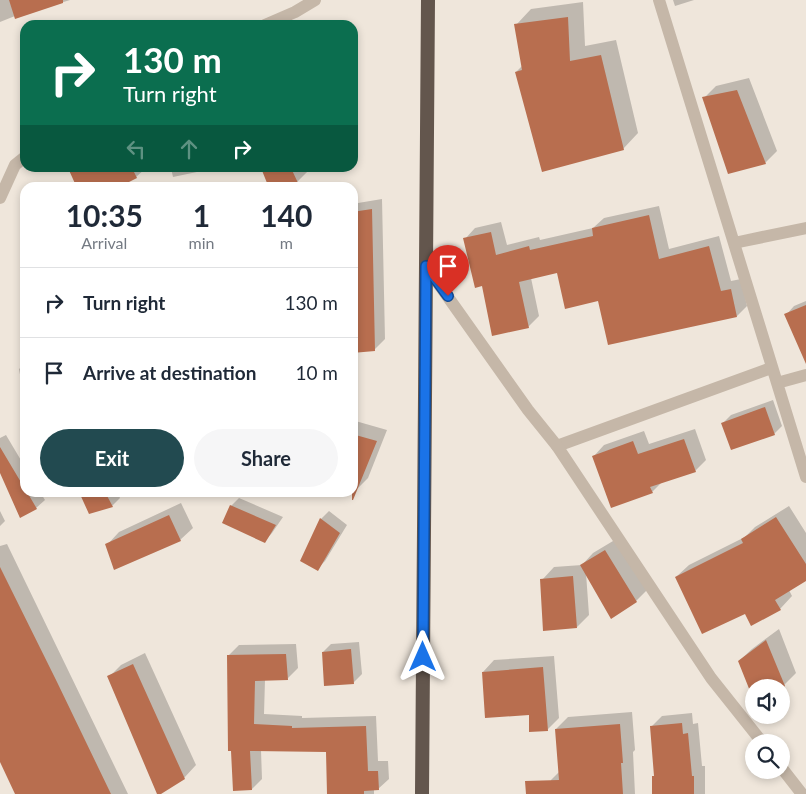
<!DOCTYPE html>
<html lang="en">
<head>
<meta charset="utf-8">
<style>
  :root { --surface:#fff; --page:#f6f6f7; --text:#1f2937; --muted:#747a83; --line:#e0e1e3; --accent:#224a50 }
  body { margin:0; font-family:Lato,sans-serif; background:var(--page); color:var(--text); height:100vh; display:flex; flex-direction:column; font-size:19px; white-space:nowrap }
  * { box-sizing:border-box; margin:0 }
  p { font-size:16px; color:var(--muted) }
  .icon { flex:none; width:28px; height:28px; fill:none; stroke:currentColor; stroke-width:2; stroke-linecap:round; stroke-linejoin:round }
  .map { position:relative; flex:1; overflow:hidden }
  .panel { position:absolute; left:20px; top:182px; width:338px; height:315px; display:flex; flex-direction:column; background:var(--surface); border-radius:15px; box-shadow:0 2px 8px #0003 }
  .panel>* { flex:none }
  .guide { position:absolute; left:20px; top:20px; width:338px; height:152px; border-radius:15px; box-shadow:0 2px 8px #0003; background:#0b6e4f; color:#fff; overflow:hidden }
  .buttons { position:absolute; left:745px; top:679px; display:grid; gap:10px }
  .buttons a { display:grid; place-items:center; width:45px; height:45px; border-radius:50%; background:var(--surface); box-shadow:0 2px 8px #0003; font-size:25px }
  .pin { position:absolute; display:grid; place-items:center; width:42px; height:42px; color:#fff; margin:-51px -21px; border-radius:50% 50% 50% 0; rotate:-45deg; box-shadow:0 0 5px #0007 }
  .pin .icon { rotate:45deg }
  .me { position:absolute; width:55px; margin:-28px; rotate:0deg; stroke-linejoin:round; filter:drop-shadow(0 0 4px #0008) }
  .turn { display:flex; align-items:center; gap:18px; height:105px; padding:0 20px; font-size:22px }
  .turn .icon { width:65px; height:65px; stroke-width:2.5 }
  .turn b { display:block; font-size:35px; line-height:42px }
  .lanes { display:flex; align-items:center; height:48px; padding:0 20px; background:#0003; justify-content:center; gap:25px; direction:ltr }
  .lanes .off { opacity:.35 }
  .eta { display:flex; justify-content:space-evenly; align-items:center; height:85px; text-align:center }
  .eta b { font-size:30px; font-weight:700; line-height:35px }
  .action { display:flex; gap:10px; margin-top:auto; padding:10px 20px }
  .action a { flex:1; height:58px; border-radius:30px; background:var(--accent); color:#fff; font-size:20px; font-weight:700; line-height:58px; text-align:center }
  .action a+a { background:var(--page); color:var(--text) }
  ul { padding:0; list-style:none }
  li { display:flex; align-items:center; gap:15px; height:70px; padding:0 20px; border-top:1px solid var(--line) }
  li div { flex:1 }
  li b { display:block; font-size:19px }
  li em { font-style:normal }
  .map>svg:first-child { display:block }
</style>
</head>
<body>
<div class="map">
<svg width="806" height="794" viewBox="0 0 806 794">
  <rect width="100%" height="100%" fill="#efe6db"/>
  <path fill="#0003" d="M0,0h70l-54,17 -1,-1 -15,6z
    M673,0h21l-19,6z
    M583,2l2,44 31,-6 22,93 -15,16 -107,-77 6,-6 -6,-41 15,-16z
    M749,78l28,73 -12,12 -61,-65 12,-12z
    M69,168h77l-10,9 -58,11z
    M171,168h45l-43,9z
    M262,168h49l-14,14 -26,6z
    M382,199l3,140 -11,11 -22,1v-147z
    M659,206l10,43 50,-13 12,45 10,-2 6,27 -10,10 -138,-16 -41,-29 -27,7 8,38 -11,11 -45,-42 -18,-46 10,-11 26,-6 6,23 32,-8 1,3 53,-12 11,-10z
    M806,301v45l-20,-31 8,-9z
    M25,364v16h-4l-2,-11z
    M773,400l9,26 -8,8 -51,-11 8,-8z
    M352,420l35,10 -19,48 -11,11 -5,-2z
    M695,429l11,31 -11,11 -33,11 -10,10 -58,-36 10,-11 40,-14 5,13z
    M6,435l19,32v25h15l5,8 -9,8 -16,9 -20,-47v-32z
    M81,492h36l3,6 -8,8z
    M284,492h14l-5,5z
    M239,498l44,19 -11,16 -8,9 -33,-36z
    M181,503l12,25 -13,12 -66,29 -7,-24 12,-13z
    M789,506l17,27v46l-17,11 3,6 -12,13 -35,3 -69,-35 13,-12 56,-28 10,-10z
    M0,511l5,10 -5,5z
    M329,511l18,14 -22,36 -8,8 4,-50z
    M618,538l30,51 -12,12 -50,-28 3,42 -12,12 -35,-47 12,-13 28,-2 11,-12z
    M7,544l121,250h-111l-17,-35v-213z
    M779,629l17,44 -12,12 -45,-24 13,-12z
    M359,642l3,32 -9,9 -30,-31 8,-8z
    M296,644l2,24 -11,11 -22,1 -1,34 38,2v2l74,-2 2,45h10l1,18 -11,10h-4v5h-45l-1,-44h-67l1,29 -10,10 -24,-133 11,-11z
    M145,653l51,112 -12,13 -25,16 -50,-117 12,-12z
    M554,656l5,62 -12,12 -64,-58 11,-12z
    M632,712l3,38 -2,2 2,42h-83l-1,-14 8,-8 -3,-43 12,-12z
    M692,713l1,11 5,-1 4,43h3v28h-52l2,-19 -4,-48 11,-11z"/>
  <path fill="#b86e4f" d="M9,0h54v3l-48,16z
    M568,17l2,44 31,-6 23,95 -82,22 -27,-100 7,-2 -8,-46z
    M737,90l29,74 -38,10 -26,-77z
    M68,168h64l5,10 -20,10h-40z
    M261,168h30l7,15 -10,5h-19z
    M372,209l3,142 -23,2v-141z
    M649,215l10,44 50,-13 12,45 10,-2 6,28 -129,28 -10,-44 -33,8 -8,-36 -38,9 10,46 -37,8 -10,-50 -7,2 -12,-50 28,-6 5,23 33,-9 1,4 63,-14 -1,-8z
    M806,305v59l-22,-50z
    M765,407l10,28 -44,15 -10,-27z
    M352,434l25,7 -24,59h-1z
    M684,439l12,33 -46,15 3,6 -42,15 -19,-52 41,-15 5,13z
    M0,447l25,42v3h2l10,17 -17,9 -20,-45z
    M79,492h26l8,15 -24,7z
    M230,505l46,20 -11,18 -43,-20z
    M169,515l12,26 -67,29 -9,-26z
    M776,517l30,47v17l-31,19 6,10 -30,16 -6,-12 -43,20 -27,-57 68,-34 -2,-4z
    M320,518l20,15 -22,38 -18,-10z
    M605,550l32,52 -26,17 -31,-54z
    M0,567l57,115 54,112h-96l-15,-32z
    M573,576l4,52 -34,3 -3,-52z
    M766,640l19,46 -4,3 -27,-1v13l-16,-40z
    M351,649l3,35 -30,2 -2,-34z
    M286,654l2,26 -33,1 -1,43 38,2v2l74,-2 2,45h10l1,19 -15,1v3h-37l-1,-42 -76,-1 2,39 -19,1 -2,-40h-3l-1,-96z
    M133,664l52,115 -24,15h-4l-50,-118z
    M543,667l5,64 -19,1v-17l-44,3 -3,-46z
    M682,723l1,11 5,-1 4,43h2v18h-42v-18h2l-4,-50z
    M620,724l3,39h-2l2,31h-97l-1,-13 34,-1 -4,-51z"/>
  <g fill="none" stroke-linecap="round" stroke-linejoin="round">
    <path stroke="#c5b7a8" stroke-width="12" d="M659,0l147,477
      M265,25l30,-13 20,-12
      M0,198l15,-33 10,-8
      M734,243l72,-15
      M777,383l29,-8
      M557,446l214,-78"/>
    <path stroke="#c5b7a8" stroke-width="12" d="M426,266l102,144 29,36 154,232 51,64
      M781,767l21,27"/>
    <path stroke="#63564d" stroke-width="14" d="M422,794l6,-794"/>
  </g>
  <g fill="none" stroke-linecap="round" stroke-linejoin="round">
    <defs>
      <path id="route" d="M423,657l3,-391 22,30"/>
    </defs>
    <use href="#route" stroke="#114b97" stroke-width="12"/>
    <use href="#route" stroke="#1a73e8" stroke-width="9"/>
  </g>
</svg>
<div class="buttons">
<a><svg class="icon" aria-label="sound" viewBox="0 0 24 24"><path d="M4 9h4l5-4v14l-5-4H4zM17 9q2 3 0 6"/></svg></a>
<a><svg class="icon" aria-label="search" viewBox="0 0 24 24"><circle cx="10" cy="10" r="6"/><path d="M15 15l6 6"/></svg></a>
</div>
<div class="pin" style="left:448px;top:296px;background:#d93025"><svg class="icon" aria-label="arrive" viewBox="0 0 24 24"><path d="M6 21V4h12l-3 4 3 4H6"/></svg></div>
<svg class="me" style="left:423px;top:657px" viewBox="-20 -20 40 40"><path d="M0-17L14 15 0 8-14 15z" fill="#1a73e8" stroke="#fff" stroke-width="4"/></svg>
<div class="guide">
<div class="turn"><svg class="icon" aria-label="right" viewBox="0 0 24 24"><path d="M7 20v-9h11M14 6l5 5-5 5"/></svg><div><b>130 m</b>Turn right</div></div>
<div class="lanes"><svg class="icon off" aria-label="left" viewBox="0 0 24 24"><path d="M17 20v-9H6M10 6l-5 5 5 5"/></svg><svg class="icon off" aria-label="ahead" viewBox="0 0 24 24"><path d="M12 20V5M6 11l6-6 6 6"/></svg><svg class="icon" aria-label="right" viewBox="0 0 24 24"><path d="M7 20v-9h11M14 6l5 5-5 5"/></svg></div>
</div>
<section class="panel">
<div class="eta">
<div><b>10:35</b><p>Arrival</p></div>
<div><b>1</b><p>min</p></div>
<div><b>140</b><p>m</p></div>
</div>
<ul>
<li><svg class="icon" aria-label="right" viewBox="0 0 24 24"><path d="M7 20v-9h11M14 6l5 5-5 5"/></svg><div><b>Turn right</b></div><em>130 m</em></li>
<li><svg class="icon" aria-label="arrive" viewBox="0 0 24 24"><path d="M6 21V4h12l-3 4 3 4H6"/></svg><div><b>Arrive at destination</b></div><em>10 m</em></li>
</ul>
<div class="action"><a>Exit</a><a>Share</a></div>
</section>
</div>
</body>
</html>
